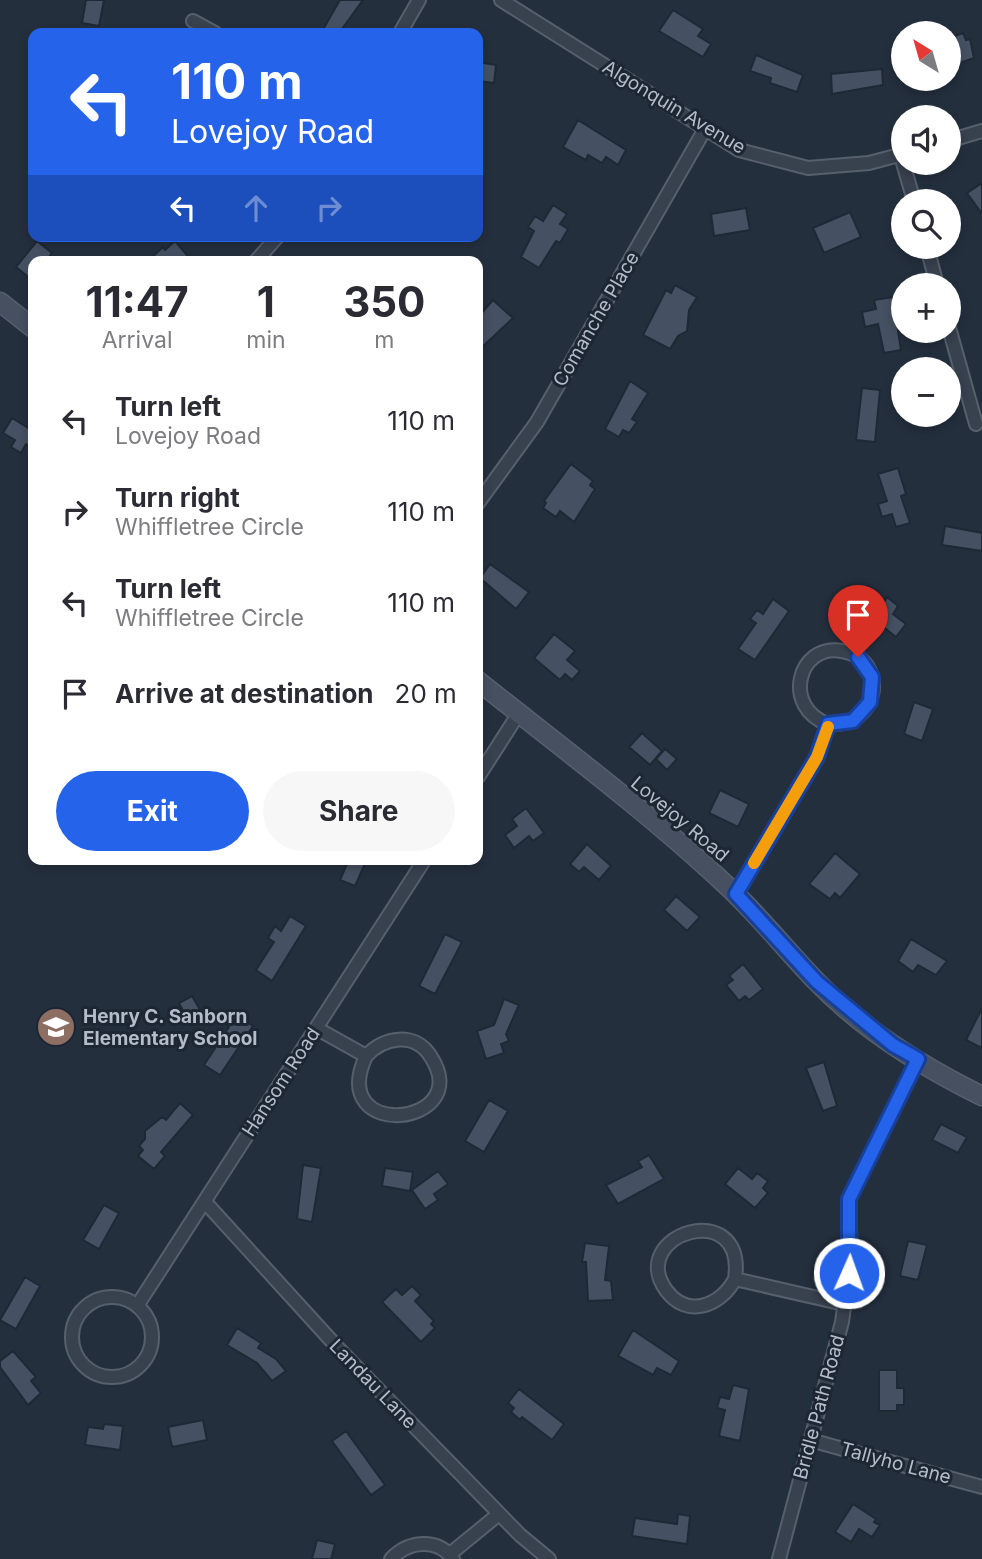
<!DOCTYPE html>
<html lang="en">
<head>
<meta charset="utf-8">
<style>
  :root { --surface:#fff; --page:#f7f7f7; --text:#2b2b33; --muted:#7c7c81; --accent:#2563eb }
  body { margin:0; font-family:Inter,sans-serif; background:var(--page); color:var(--text); height:100vh; display:flex; flex-direction:column; font-size:26px; white-space:nowrap }
  * { box-sizing:border-box; margin:0 }
  p { font-size:23px; color:var(--muted) }
  .icon { flex:none; width:38px; height:38px; fill:none; stroke:currentColor; stroke-width:2; stroke-linecap:round; stroke-linejoin:round }
  .map { position:relative; flex:1; overflow:hidden }
  .side { position:absolute; left:28px; top:256px; width:455px; height:609px; display:flex; flex-direction:column; background:var(--surface); border-radius:14px; box-shadow:0 4px 10px #0003 }
  .side>* { flex:none }
  .top-card { position:absolute; left:28px; top:28px; width:455px; height:214px; border-radius:14px; box-shadow:0 4px 10px #0003; background:#2563eb; color:#fff; overflow:hidden }
  .needle { width:46px; rotate:323deg }
  .buttons { position:absolute; left:891px; top:21px; display:grid; gap:14px }
  .buttons a { display:grid; place-items:center; width:70px; height:70px; border-radius:50%; background:var(--surface); box-shadow:0 4px 10px #0003; font-size:35px }
  .pin { position:absolute; display:grid; place-items:center; width:60px; height:60px; color:#fff; margin:-72px -30px; border-radius:50% 50% 50% 0; rotate:-45deg; box-shadow:0 0 7px #0007 }
  .pin .icon { rotate:45deg }
  .me { position:absolute; width:77px; margin:-38px; rotate:2deg; stroke-linejoin:round; filter:drop-shadow(0 0 5px #0008) }
  .turn { display:flex; align-items:center; gap:24px; height:147px; padding:0 28px; font-size:32px }
  .turn .icon { width:91px; height:91px; stroke-width:2.5 }
  .turn b { display:block; font-size:49px; line-height:60px }
  .lanes { display:flex; align-items:center; height:66px; padding:0 28px; background:#0003; justify-content:center; gap:35px; direction:ltr }
  .lanes .off { opacity:.35 }
  .eta { display:flex; justify-content:space-evenly; align-items:center; height:119px; text-align:center }
  .eta b { font-size:42px; font-weight:700; line-height:49px }
  .button { display:flex; gap:14px; margin-top:auto; padding:14px 28px }
  .button a { flex:1; height:80px; border-radius:42px; background:var(--accent); color:#fff; font-size:28px; font-weight:700; line-height:80px; text-align:center }
  .button a+a { background:var(--page); color:var(--text) }
  ul { padding:0; list-style:none }
  li { display:flex; align-items:center; gap:21px; height:91px; padding:0 28px }
  li div { flex:1 }
  li b { display:block; font-size:26px }
  li em { font-style:normal }
  .map>svg:first-child { display:block }
</style>
</head>
<body>
<div class="map">
<svg width="982" height="1559" viewBox="0 0 982 1559">
  <rect width="100%" height="100%" fill="#242f3e"/>
  <path fill="#455162" stroke="#1f2835" stroke-width="2" d="M86,0h18l-5,26 -17,-3z
    M340,0h23l-24,33h-18z
    M673,10l30,19 -5,7 13,8 -8,13 -44,-26z
    M963,33l3,7 4,-1 4,19 -26,9v-18l5,-2 -4,-9z
    M756,55l47,20 -6,17 -27,-9 1,-5 -21,-7z
    M478,62l18,3 -2,18 -16,-2z
    M882,69l1,16 -51,9 -1,-20z
    M578,120l48,30 -8,15 -12,-8 -4,6 -14,-8 -2,5 -23,-13z
    M982,183v31l-15,-21z
    M553,205l14,9 -7,10 8,5 -8,14 -4,-2 -17,27 -18,-11 13,-26 -6,-4 7,-11 8,5z
    M746,208l4,22 -36,6 -3,-22z
    M850,212l11,25 -37,16 -11,-25z
    M37,241l15,12 -6,8h-13v20l-17,-14z
    M175,241l17,20h-44l15,-14 2,3z
    M675,285l22,12 -8,13 -2,21 -9,5 -8,13 -27,-14 23,-45 5,3z
    M893,297l8,53 -17,3 -6,-29 -13,3 -3,-15 14,-3 -2,-9z
    M493,300l20,18 -35,33v-34z
    M630,381l18,12 -16,26 5,3 -8,11 -6,-3 -4,7 -14,-8z
    M862,388l18,2 -5,52 -19,-2z
    M12,418l21,13v17l-7,-4 -5,9 -10,-6 4,-7 -12,-7z
    M571,464l22,17 -3,4 5,4 -21,33 -14,-11 -4,6 -13,-9 3,-5 -2,-2z
    M898,468l8,26 -5,2 9,27 -14,4 -4,-13 -10,3 -4,-13 9,-3 -9,-27z
    M945,526l37,7v18l-40,-6z
    M490,564l39,28 -13,17 -36,-31z
    M862,587l21,17 4,-7 11,9 -5,8 13,10 -10,13 -45,-36z
    M773,599l16,12 -34,49 -17,-11 18,-26 -6,-4 7,-9 6,4z
    M554,634l21,17 -8,9 13,11 -8,9 -7,-6 -5,6 -26,-22z
    M914,702l19,7 -11,32 -18,-7z
    M642,733l20,18 -12,14 -21,-18z
    M665,749l12,10 -10,11 -11,-11z
    M720,790l29,14 -11,23 -29,-14z
    M526,808l18,25 -11,8 -4,-5 -15,12 -9,-13 12,-9 -5,-7z
    M587,844l24,22 -12,14 -15,-13 -5,5 -9,-8z
    M835,853l25,21 -20,24 -5,-5 -5,6 -21,-15z
    M349,859h18l-12,27 -15,-6z
    M676,896l24,21 -13,14 -23,-21z
    M290,916l16,10 -34,55 -16,-11 18,-28 -6,-4 7,-12 6,5z
    M445,934l17,8 -27,52 -16,-8z
    M911,939l36,22 -11,14 -18,-10 -5,7 -15,-11z
    M743,964l20,25 -14,11 -4,-4 -6,5 -13,-16 7,-5 -4,-4z
    M192,996l10,17 -14,8 -9,-18z
    M504,999l15,6 -13,29 3,7 -8,3 3,9 -18,6 -9,-28 17,-6z
    M982,1008v40l-16,-8z
    M231,1012l22,14 -33,49 -16,-10 25,-38 -5,-4z
    M824,1062l13,44 -14,5 -17,-43z
    M489,1100l19,11 -24,41 -19,-11z
    M180,1103l13,12 -32,37 4,4 -11,13 -16,-13 5,-6 -4,-4 6,-7v-8l17,-14 4,3z
    M941,1124l26,13 -9,16 -26,-13z
    M649,1155l15,24 -46,25 -12,-19 36,-18 -4,-6z
    M303,1165l18,3 -9,54 -15,-3z
    M385,1168l28,4 -3,19 -28,-5z
    M738,1168l14,11 5,-6 11,8 -5,7 5,5 -13,15 -30,-24z
    M438,1171l10,13 -14,10 4,6 -13,9 -13,-19z
    M104,1205l15,8 -20,36 -16,-9z
    M908,1241l19,4 -9,35 -18,-4z
    M585,1243l24,3 -4,34 6,1 2,19 -25,1 -2,-39h-4z
    M25,1277l15,9 -24,43 -16,-9z
    M412,1286l9,9 -6,6 19,20 -3,3 4,4 -14,14 -39,-40 14,-13 6,6z
    M237,1328l24,15 -3,5 18,11 10,12 -14,10 -15,-18 -30,-18z
    M633,1330l46,31 -8,14 -14,-7 -4,7 -35,-19z
    M13,1351l23,26 -5,4 10,12 -13,12 -28,-38v-6z
    M879,1370h18v18h7v17h-7v6h-18z
    M733,1385l16,4 -9,52 -21,-5 6,-26 -8,-2 3,-11 9,2z
    M519,1389l45,35 -12,16 -30,-23 -2,3 -9,-8 3,-4 -6,-5z
    M203,1420l4,20 -35,7 -4,-20z
    M104,1424l19,2 -3,24 -35,-5 3,-18 15,2z
    M346,1431l39,54 -14,10 -39,-54z
    M853,1504l23,15 -2,3 6,3 -8,12 -13,-8 -8,13 -16,-10z
    M678,1514l12,2 -3,28 -55,-8 3,-18 42,6z
    M317,1540l18,4 -4,15h-19z"/>
  <g fill="none" stroke-linecap="round" stroke-linejoin="round">
    <defs>
      <path id="street" d="M501,0l238,150 69,18 61,-5 34,-9
        M193,21l22,12
        M400,33l19,-33
        M948,141l34,-10
        M903,163l11,38
        M927,247l10,38
        M256,261l22,-25
        M948,324l28,100
        M478,503l59,-81 168,-293
        M478,777l41,-64
        M735,894l82,-137 11,-33c-46,-16 -31,-81 14,-73 48,8 38,78 -14,73
        M316,1028l50,28c-40,87 110,70 65,1 -16,-26 -47,-20 -65,-1
        M205,1202l133,146 182,187 29,24
        M735,1279c-14,27 -48,40 -69,11 -40,-56 81,-94 69,-11l109,25
        M72 1337a40 40 0 1 1 80 0a40 40 0 1 1-80 0Z
        M137,1306l288,-447
        M810,1440l172,47
        M450,1554l49,-40
        M391,1559c17,-18 46,-22 62,0
        M779,1559l63,-237 9,-65 -2,-58 69,-140"/>
      <path id="secondary" d="M0,302l33,26
        M478,681c83,66 169,130 247,203 33,30 60,65 91,97 46,48 107,86 166,115"/>
    </defs>
    <use href="#street" stroke="#565f6c" stroke-width="16"/>
    <use href="#secondary" stroke="#565f6c" stroke-width="21"/>
    <use href="#street" stroke="#38414e" stroke-width="12"/>
    <use href="#secondary" stroke="#465061" stroke-width="18"/>
  </g>
  <g fill="none" stroke-linecap="round" stroke-linejoin="round">
    <defs>
      <path id="route" d="M849,1273v-74l69,-140 -25,-14 -76,-63 -81,-88 81,-137 11,-33 25,-3 17,-19 2,-25 -14,-20"/>
    </defs>
    <use href="#route" stroke="#184099" stroke-width="18"/>
    <use href="#route" stroke="#2563eb" stroke-width="12"/>
    <path stroke="#f59e0b" stroke-width="12" d="M754,863l63,-106 11,-30"/>
  </g>
  <defs>
    <symbol id="school-disc" viewBox="-11 -11 22 22"><circle r="9.5" fill="#8d6e63" stroke="#1d2633"/><path d="M0-5L7-2L0 1L-7-2ZM-4 1L0 2.5L4 1V4Q0 6-4 4Z" fill="#fff"/></symbol>
  </defs>
  <g fill-rule="evenodd">
    <use href="#school-disc" x="34" y="1005" width="44" height="44"/>
  </g>
  <g text-anchor="middle" dominant-baseline="central" stroke-width="6" stroke-linejoin="round" paint-order="stroke">
    <g font-size="19" fill="#b4bcc9" stroke="#1d2633">
      <text transform="translate(674 107) rotate(31)">Algonquin Avenue</text>
      <text transform="translate(596 319) rotate(-60)">Comanche Place</text>
      <text transform="translate(680 819) rotate(40)">Lovejoy Road</text>
      <text transform="translate(281 1082) rotate(-57)">Hansom Road</text>
      <text transform="translate(373 1384) rotate(46)">Landau Lane</text>
      <text transform="translate(819 1407) rotate(-75)">Bridle Path Road</text>
      <text transform="translate(896 1463) rotate(15)">Tallyho Lane</text>
    </g>
    <g font-size="19" font-weight="bold" fill="#b4bcc9" stroke="#1d2633" text-anchor="start">
      <text x="83" y="1016">Henry C. Sanborn<tspan x="83" dy="22">Elementary School</tspan></text>
    </g>
  </g>
</svg>
<div class="buttons">
<a><svg class="needle" viewBox="-14 -14 28 28"><path d="M0-13l5 13h-10z" fill="#e53935"/><path d="M0 13l5-13h-10z" fill="#7c7c81"/></svg></a>
<a><svg class="icon" aria-label="sound" viewBox="0 0 24 24"><path d="M4 9h4l5-4v14l-5-4H4zM17 9q2 3 0 6"/></svg></a>
<a><svg class="icon" aria-label="search" viewBox="0 0 24 24"><circle cx="10" cy="10" r="6"/><path d="M15 15l6 6"/></svg></a>
<a>+</a>
<a>−</a>
</div>
<div class="pin" style="left:858px;top:657px;background:#d93025"><svg class="icon" aria-label="arrive" viewBox="0 0 24 24"><path d="M6 21V4h12l-3 4 3 4H6"/></svg></div>
<svg class="me" style="left:849px;top:1273px" viewBox="-20 -20 40 40"><circle r="17" fill="#2563eb" stroke="#fff" stroke-width="3"/><path d="M0-11L8 9 0 5-8 9z" fill="#fff"/></svg>
<div class="top-card">
<div class="turn"><svg class="icon" aria-label="left" viewBox="0 0 24 24"><path d="M17 20v-9H6M10 6l-5 5 5 5"/></svg><div><b>110 m</b>Lovejoy Road</div></div>
<div class="lanes"><svg class="icon" aria-label="left" viewBox="0 0 24 24"><path d="M17 20v-9H6M10 6l-5 5 5 5"/></svg><svg class="icon off" aria-label="ahead" viewBox="0 0 24 24"><path d="M12 20V5M6 11l6-6 6 6"/></svg><svg class="icon off" aria-label="right" viewBox="0 0 24 24"><path d="M7 20v-9h11M14 6l5 5-5 5"/></svg></div>
</div>
<section class="side">
<div class="eta">
<div><b>11:47</b><p>Arrival</p></div>
<div><b>1</b><p>min</p></div>
<div><b>350</b><p>m</p></div>
</div>
<ul>
<li><svg class="icon" aria-label="left" viewBox="0 0 24 24"><path d="M17 20v-9H6M10 6l-5 5 5 5"/></svg><div><b>Turn left</b><p>Lovejoy Road</p></div><em>110 m</em></li>
<li><svg class="icon" aria-label="right" viewBox="0 0 24 24"><path d="M7 20v-9h11M14 6l5 5-5 5"/></svg><div><b>Turn right</b><p>Whiffletree Circle</p></div><em>110 m</em></li>
<li><svg class="icon" aria-label="left" viewBox="0 0 24 24"><path d="M17 20v-9H6M10 6l-5 5 5 5"/></svg><div><b>Turn left</b><p>Whiffletree Circle</p></div><em>110 m</em></li>
<li><svg class="icon" aria-label="arrive" viewBox="0 0 24 24"><path d="M6 21V4h12l-3 4 3 4H6"/></svg><div><b>Arrive at destination</b></div><em>20 m</em></li>
</ul>
<div class="button"><a>Exit</a><a>Share</a></div>
</section>
</div>
</body>
</html>
